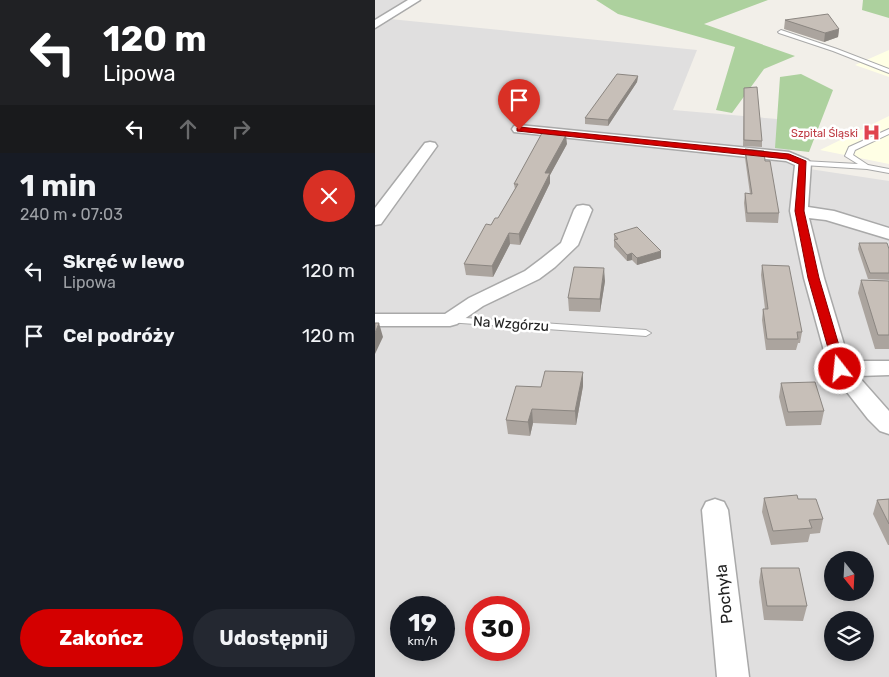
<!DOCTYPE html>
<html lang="pl">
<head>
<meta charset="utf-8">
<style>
  :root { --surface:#171b24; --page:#242831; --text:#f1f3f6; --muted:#9ea1a6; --accent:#d40000 }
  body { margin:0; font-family:Rubik,sans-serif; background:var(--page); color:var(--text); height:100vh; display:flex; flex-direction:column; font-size:19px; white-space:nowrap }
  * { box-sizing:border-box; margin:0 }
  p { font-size:16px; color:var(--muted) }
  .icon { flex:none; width:28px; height:28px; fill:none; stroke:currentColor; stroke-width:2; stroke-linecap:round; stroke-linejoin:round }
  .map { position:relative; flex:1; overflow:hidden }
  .panel { display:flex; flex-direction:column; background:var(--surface); width:375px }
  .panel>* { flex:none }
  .top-card { background:#202124; color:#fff; overflow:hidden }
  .needle { width:32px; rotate:162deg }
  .tools { position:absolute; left:449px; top:551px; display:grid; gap:10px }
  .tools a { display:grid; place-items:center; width:50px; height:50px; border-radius:50%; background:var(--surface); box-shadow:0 2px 12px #0003; font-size:25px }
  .speed { position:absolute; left:15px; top:596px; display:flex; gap:10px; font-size:25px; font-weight:700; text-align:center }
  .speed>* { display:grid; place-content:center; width:65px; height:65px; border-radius:50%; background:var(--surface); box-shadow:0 2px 12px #0003; line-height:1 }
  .speed small { font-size:12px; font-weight:400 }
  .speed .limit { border:8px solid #d22; background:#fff; color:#111 }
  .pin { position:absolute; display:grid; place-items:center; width:42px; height:42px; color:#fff; margin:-51px -21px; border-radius:50% 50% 50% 0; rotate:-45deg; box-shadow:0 0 5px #0007 }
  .pin .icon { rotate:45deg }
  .me { position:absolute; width:55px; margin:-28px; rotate:344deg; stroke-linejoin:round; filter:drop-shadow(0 0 4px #0008) }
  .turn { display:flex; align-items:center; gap:18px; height:105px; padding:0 20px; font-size:22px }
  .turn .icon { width:65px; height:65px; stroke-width:2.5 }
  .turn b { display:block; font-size:35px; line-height:42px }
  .lanes { display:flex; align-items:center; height:48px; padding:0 20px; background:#0003; justify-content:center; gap:25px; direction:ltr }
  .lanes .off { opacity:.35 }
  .round { display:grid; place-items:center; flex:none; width:52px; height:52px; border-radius:26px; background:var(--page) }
  .summary { display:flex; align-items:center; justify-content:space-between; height:85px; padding:0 20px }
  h1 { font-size:30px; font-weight:700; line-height:38px }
  .primary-button { display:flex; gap:10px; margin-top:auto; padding:10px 20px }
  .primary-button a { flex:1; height:58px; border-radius:30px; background:var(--accent); color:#fff; font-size:20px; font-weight:700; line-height:58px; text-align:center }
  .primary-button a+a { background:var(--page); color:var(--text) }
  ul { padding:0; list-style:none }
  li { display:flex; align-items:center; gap:15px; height:65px; padding:0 20px }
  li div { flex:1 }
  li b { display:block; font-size:19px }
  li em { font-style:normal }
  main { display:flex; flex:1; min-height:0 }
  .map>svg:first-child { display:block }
</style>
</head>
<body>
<main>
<section class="panel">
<div class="top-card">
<div class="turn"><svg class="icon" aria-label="left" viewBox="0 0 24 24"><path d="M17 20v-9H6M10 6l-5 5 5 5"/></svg><div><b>120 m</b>Lipowa</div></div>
<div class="lanes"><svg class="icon" aria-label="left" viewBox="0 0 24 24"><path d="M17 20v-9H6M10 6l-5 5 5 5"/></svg><svg class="icon off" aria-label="ahead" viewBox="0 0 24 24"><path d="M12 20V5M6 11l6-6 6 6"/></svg><svg class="icon off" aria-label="right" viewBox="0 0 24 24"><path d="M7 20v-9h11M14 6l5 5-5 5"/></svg></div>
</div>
<div class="summary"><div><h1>1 min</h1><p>240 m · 07:03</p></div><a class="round" style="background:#d93025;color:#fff"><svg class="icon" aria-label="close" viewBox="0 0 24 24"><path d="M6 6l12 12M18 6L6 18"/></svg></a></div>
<ul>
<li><svg class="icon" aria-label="left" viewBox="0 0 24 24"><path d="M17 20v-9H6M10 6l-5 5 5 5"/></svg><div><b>Skręć w lewo</b><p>Lipowa</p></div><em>120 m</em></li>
<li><svg class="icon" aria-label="arrive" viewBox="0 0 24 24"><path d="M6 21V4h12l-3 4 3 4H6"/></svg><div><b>Cel podróży</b></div><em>120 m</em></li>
</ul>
<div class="primary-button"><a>Zakończ</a><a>Udostępnij</a></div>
</section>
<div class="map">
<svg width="514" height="677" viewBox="0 0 514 677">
  <rect width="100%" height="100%" fill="#f2efe9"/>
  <path fill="#e0dfdf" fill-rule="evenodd" d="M0,0h34l-29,18 317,32 -24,60 116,10v37l14,11 86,13v496h-514zM458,560h32v32h-32zM26,608h43v42h-43zM101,608h43v42h-43zM458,620h32v32h-32z"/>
  <path fill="#ffffe5" d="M514,50v27l-34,-12z
    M514,116v48l-69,-14z"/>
  <path fill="#add19e" d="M221,0h172l-64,24 91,32 -31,13 -32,44 -16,-3 19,-63 -117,-33z
    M488,0h26v18l-27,-8z
    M426,74l32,16 -24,62 -34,-4 5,-71z"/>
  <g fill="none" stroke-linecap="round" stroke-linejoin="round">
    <defs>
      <path id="lane" d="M406,30l56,19 52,20v4l-56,-22 -54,-18 -1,-1z
        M514,129v5l-34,16 -2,5 15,10 21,4v4l-22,-4 -64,-4 -4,-2 4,-2 55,3 -13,-8 4,-9z
        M75,317l196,13 5,3 -5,3 -199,-14 -2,-2z"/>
      <path id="street" d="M33,0h12l-45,28v-8z
        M144,125l270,27 19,8 3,3 -3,44 26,4 55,17v11l-63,-19 -17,-2 15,60 25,83h40v14l-31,1 31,35v23l-9,-3 -12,-12 -39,-50 -25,-91 -14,-67 5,-46 -9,-4 -272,-29 -2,-3 2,-3z
        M55,142l5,1 2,3 -56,78 -6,1v-17l50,-65z
        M208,205l6,1 3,4 -14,35 -23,22 -16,12 -56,27 -26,18 -7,2h-75v-12h70l24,-16 56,-27 16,-12 20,-16 13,-33 3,-4z
        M340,499l9,3 4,8 21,167h-32l-15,-167 4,-8z"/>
    </defs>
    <use href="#lane" stroke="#a9a9a9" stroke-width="2"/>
    <use href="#street" stroke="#a9a9a9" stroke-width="3"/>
    <use href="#lane" fill="#fff" fill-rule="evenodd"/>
    <use href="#street" fill="#fff" fill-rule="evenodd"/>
  </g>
  <path fill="#aba49e" d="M410,20l54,9 -1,8 -14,5 -40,-13z
    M263,76l-1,6 -29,44 -23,-2v-6z
    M369,88l18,53v6l-19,-1z
    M192,144l-17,31v8l-30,62 -10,-1 -17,33 -27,-2 -2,-11 27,-39 7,-7 17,-29 -1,-5z
    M370,149l20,12 14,52 -1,10 -32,-1 -2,-19 1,-10 5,1 -5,-36z
    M239,234l47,24 -24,7 -5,-5 -5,1 -13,-14z
    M484,243l30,6v31l-21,-1 -10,-30z
    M387,265l40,67 -2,11h-2l-2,7h-30l-4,-30 1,-11h2l-4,-34z
    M486,280l28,1v68h-14l-17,-56z
    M230,281l-5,31 -31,-1 -1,-13z
    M208,372v14l-7,39 -43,-2 -3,13 -22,-2 -2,-14 35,-33z
    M406,383l43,28 -3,14 -35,1 -7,-29z
    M389,498l34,1 25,20 -3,14 -10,1 -2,8 -37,3 -9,-33z
    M514,499v46h-1l-15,-31 4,-14z
    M386,568l46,38 -4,15 -39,-1 -5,-38z"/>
  <path fill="#8b8681" d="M464,29l-1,8 -14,5 1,-9z
    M263,76l-1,6 -29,44v-6z
    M191,135l1,9 -17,31v8l-30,62 -1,-11 26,-61z
    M134,233l1,11 -17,33 -1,-11z
    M286,251v7l-24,7v-7z
    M257,253v7l-5,1v-6z
    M229,268l1,13 -5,31v-13z
    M4,323l4,14 -8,17v-21z
    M208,372v14l-7,39 -1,-14z
    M157,409l1,14 -3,13 -2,-14z"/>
  <path fill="#c7bfb8" stroke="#8b8681" d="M453,14l11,15 -14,4 -40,-13z
    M242,74l21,2 -30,44 -23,-2z
    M382,87l5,54 -18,-1v-52z
    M167,133l24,2 -21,38h5l-31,61 -10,-1 -17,33 -28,-2 22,-40 5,1 4,-7h3l20,-34h-4z
    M370,149l19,2 1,10h5l9,52h-32l-2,-20 7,1z
    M262,227l24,24 -24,7 -5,-5 -5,2 -13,-15 4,-1 -4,-5z
    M484,243h28l2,6v24h-19z
    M387,265l27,1 13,66h-5l1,7h-31l-4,-30h5z
    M199,267l30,1 -4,31 -32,-1z
    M486,280l28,1v54h-11z
    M0,323h4l-4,10z
    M170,371l38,1 -8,39 -43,-2 -4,13 -22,-2 10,-34 25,1z
    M440,382l9,29 -36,1 -7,-29z
    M422,495l1,4h18l7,20 -14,1 3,8 -39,3 -9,-33z
    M514,499v25l-12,-24z
    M386,568h38l8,38h-40z"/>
  <path fill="#d40000" stroke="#8a0000" d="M144,127l270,27 17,7 -2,50 15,67 27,91 -2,3h-8l-2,-3 -26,-91 -13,-67 4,-47 -12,-5 -270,-28v-3z"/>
  <defs>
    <symbol id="hospital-bare" viewBox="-9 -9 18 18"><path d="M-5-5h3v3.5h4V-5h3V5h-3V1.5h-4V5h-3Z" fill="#e0444e" stroke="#fff" stroke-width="2.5" paint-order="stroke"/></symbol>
  </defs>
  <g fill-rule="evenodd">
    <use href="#hospital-bare" x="484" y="120" width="25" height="25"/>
  </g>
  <g text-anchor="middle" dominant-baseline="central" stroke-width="5" stroke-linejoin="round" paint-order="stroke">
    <g font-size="11" fill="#be3a42" stroke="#fff" text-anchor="end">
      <text x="483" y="133">Szpital Śląski</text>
    </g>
    <g font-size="14" fill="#222" stroke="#fff">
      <text transform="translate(136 324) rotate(4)">Na Wzgórzu</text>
    </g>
    <g font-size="16" fill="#222" stroke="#fff">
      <text transform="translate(349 594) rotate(-96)">Pochyła</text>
    </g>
  </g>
</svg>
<div class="tools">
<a><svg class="needle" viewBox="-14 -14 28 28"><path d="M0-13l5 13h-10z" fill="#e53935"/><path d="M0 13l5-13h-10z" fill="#9ea1a6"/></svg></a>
<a><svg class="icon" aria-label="layers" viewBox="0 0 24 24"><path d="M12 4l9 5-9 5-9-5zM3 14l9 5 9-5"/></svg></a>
</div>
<div class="speed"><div>19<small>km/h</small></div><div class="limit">30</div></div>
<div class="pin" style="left:144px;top:130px;background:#d93025"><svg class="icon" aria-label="arrive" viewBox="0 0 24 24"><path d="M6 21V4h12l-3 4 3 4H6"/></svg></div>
<svg class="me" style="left:465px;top:369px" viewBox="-20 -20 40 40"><circle r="17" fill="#d40000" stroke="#fff" stroke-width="3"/><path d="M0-11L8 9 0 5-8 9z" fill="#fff"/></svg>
</div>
</main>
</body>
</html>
